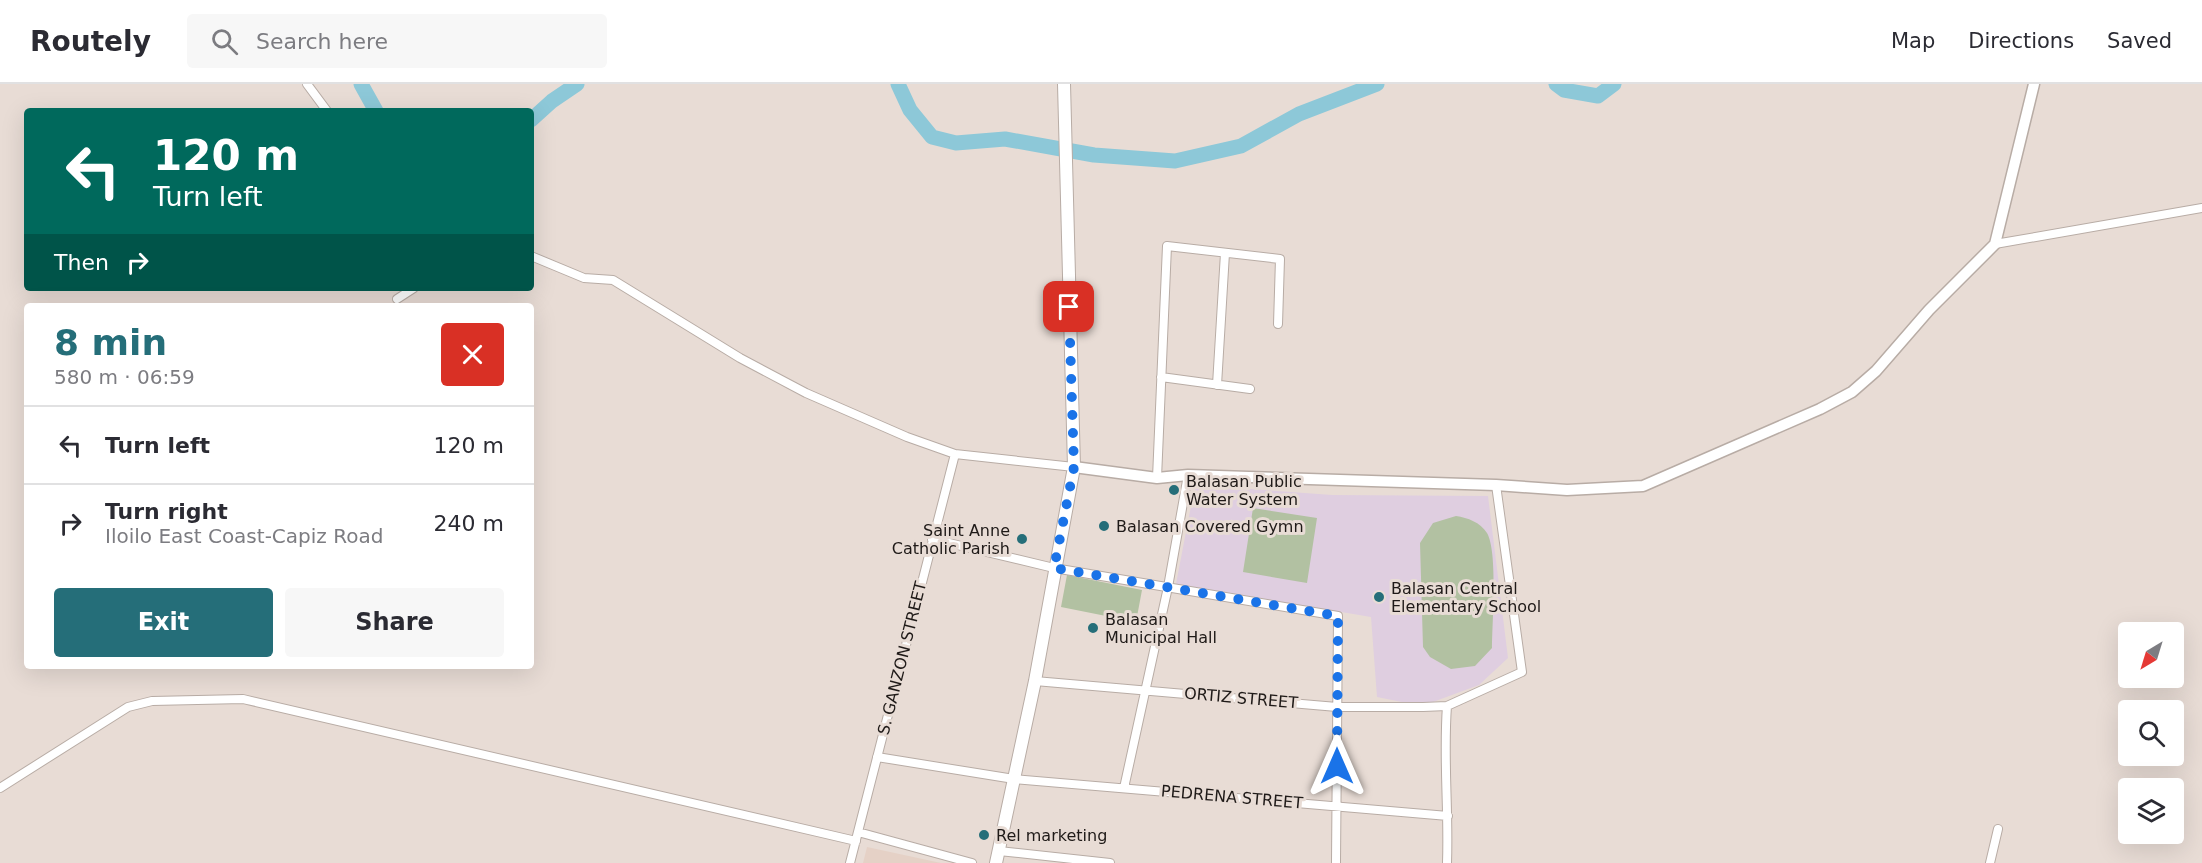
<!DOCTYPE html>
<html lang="en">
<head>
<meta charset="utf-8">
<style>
  :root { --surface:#fff; --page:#f7f7f7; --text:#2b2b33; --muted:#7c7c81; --line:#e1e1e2; --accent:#256e79 }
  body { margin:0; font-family:"DejaVu Sans",sans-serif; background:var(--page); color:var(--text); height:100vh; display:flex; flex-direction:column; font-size:22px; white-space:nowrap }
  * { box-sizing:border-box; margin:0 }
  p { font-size:20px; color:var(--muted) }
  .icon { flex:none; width:33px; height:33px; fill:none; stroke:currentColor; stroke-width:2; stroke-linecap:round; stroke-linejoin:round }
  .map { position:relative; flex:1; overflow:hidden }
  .sheet { position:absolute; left:24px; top:219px; width:510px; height:366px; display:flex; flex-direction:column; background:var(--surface); border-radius:6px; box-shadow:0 6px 24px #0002 }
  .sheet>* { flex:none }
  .banner { position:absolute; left:24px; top:24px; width:510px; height:183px; border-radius:6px; box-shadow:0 6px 24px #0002; background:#00695c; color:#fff; overflow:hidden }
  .needle { width:39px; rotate:218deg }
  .controls { position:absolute; left:2118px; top:538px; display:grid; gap:12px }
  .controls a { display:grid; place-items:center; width:66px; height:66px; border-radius:6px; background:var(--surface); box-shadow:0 6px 24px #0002; font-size:30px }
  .pin { position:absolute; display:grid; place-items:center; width:51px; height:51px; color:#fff; margin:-26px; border-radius:12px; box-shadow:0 3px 9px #0006 }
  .me { position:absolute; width:66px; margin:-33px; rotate:0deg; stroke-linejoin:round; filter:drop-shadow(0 0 4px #0008) }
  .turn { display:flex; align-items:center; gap:21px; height:126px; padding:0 30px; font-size:27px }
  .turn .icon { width:78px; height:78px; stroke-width:2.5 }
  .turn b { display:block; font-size:42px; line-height:51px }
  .then { display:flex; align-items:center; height:57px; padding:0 30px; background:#0003; gap:12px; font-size:22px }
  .round { display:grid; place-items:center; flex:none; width:63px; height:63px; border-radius:6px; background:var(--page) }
  .headline { display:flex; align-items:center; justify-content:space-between; height:102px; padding:0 30px }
  h1 { font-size:36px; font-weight:800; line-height:45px; color:var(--accent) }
  .cta { display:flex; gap:12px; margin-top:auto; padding:12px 30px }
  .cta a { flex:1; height:69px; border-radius:6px; background:var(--accent); color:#fff; font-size:24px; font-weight:800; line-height:69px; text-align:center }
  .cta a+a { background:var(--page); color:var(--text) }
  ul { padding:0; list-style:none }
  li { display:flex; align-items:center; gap:18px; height:78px; padding:0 30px; border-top:2px solid var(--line) }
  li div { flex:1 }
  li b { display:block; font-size:22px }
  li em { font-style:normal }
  header { display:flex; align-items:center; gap:36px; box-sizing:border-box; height:84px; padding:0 30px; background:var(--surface); border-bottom:2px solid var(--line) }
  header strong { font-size:28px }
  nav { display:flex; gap:33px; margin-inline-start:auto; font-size:21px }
  .search { width:420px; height:54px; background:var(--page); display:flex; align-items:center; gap:15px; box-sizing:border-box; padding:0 21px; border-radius:6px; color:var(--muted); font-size:22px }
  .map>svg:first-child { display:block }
</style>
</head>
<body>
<header>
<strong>Routely</strong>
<div class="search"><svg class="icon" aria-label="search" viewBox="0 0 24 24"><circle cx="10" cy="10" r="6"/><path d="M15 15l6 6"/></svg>Search here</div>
<nav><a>Map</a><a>Directions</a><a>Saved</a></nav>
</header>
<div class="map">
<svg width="2202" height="779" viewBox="0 0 2202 779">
  <rect width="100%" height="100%" fill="#e8dcd5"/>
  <path fill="#e5d1c6" d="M867,763l74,16h-78z"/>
  <path fill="#dfcee0" d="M1195,401l137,10 156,1 20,162 -29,27 -57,21 -45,-9 -6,-80 -195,-33z"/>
  <path fill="#b2c1a2" d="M1253,424l64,10 -10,65 -64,-11z
    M1456,432c12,2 24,6 31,17 11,19 5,91 5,115l-17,18 -24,3 -21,-12 -7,-10 -3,-104 13,-20z
    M1067,491l75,15 -6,32 -75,-15z"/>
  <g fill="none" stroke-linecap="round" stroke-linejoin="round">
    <path stroke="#8dc8d8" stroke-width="15" d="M361,0l15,27
      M898,0l12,26 22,27 24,6 49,-4 89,16 81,6 66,-15 58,-32 78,-30
      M1556,0l8,6 34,6 16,-12
      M531,36l21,-19 25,-17"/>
    <defs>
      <path id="street" d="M307,0l20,27
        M1995,160l207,-36
        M531,172l53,22 29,2 127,78 66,35 101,44 48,17 119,13
        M397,215l17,-11
        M1161,293l89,12
        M1217,301l8,-132
        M1157,394l10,-232 113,13 -2,65
        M932,455l122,29 284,48 -2,247
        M1035,597l302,26h86l24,-1 75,-34 -26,-187
        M1447,622c-4,53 2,104 0,157
        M877,673l137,22 434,37
        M0,704l128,-81 24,-6 91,-2 613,142
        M1124,704l44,-201 20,-112
        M858,748l114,31
        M999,767l111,12
        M850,779l105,-409
        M1990,779l8,-34"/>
      <path id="secondary" d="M1074,383l83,11 31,-3 308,10 71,5 76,-4 177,-77 32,-17 24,-21 53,-61 66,-66 39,-160"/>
      <path id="primary" d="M996,779l39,-182 39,-214 -10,-383"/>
    </defs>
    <use href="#street" stroke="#b8aca5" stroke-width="10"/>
    <use href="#secondary" stroke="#b8aca5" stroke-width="13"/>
    <use href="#primary" stroke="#b8aca5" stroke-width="14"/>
    <use href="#street" stroke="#fff" stroke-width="8"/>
    <use href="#secondary" stroke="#fff" stroke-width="10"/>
    <use href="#primary" stroke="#fff" stroke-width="12"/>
  </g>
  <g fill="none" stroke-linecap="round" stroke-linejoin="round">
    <path stroke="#1a73e8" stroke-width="10" stroke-dasharray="0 18" d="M1069,223l5,160 -20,101 284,48 -1,150"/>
  </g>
  <g fill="#256e79" stroke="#e8dcd5" stroke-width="2">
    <circle cx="1174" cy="406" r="6"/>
    <circle cx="1104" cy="442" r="6"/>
    <circle cx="1022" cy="455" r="6"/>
    <circle cx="1379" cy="513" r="6"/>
    <circle cx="1093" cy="544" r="6"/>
    <circle cx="984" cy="751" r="6"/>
  </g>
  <g text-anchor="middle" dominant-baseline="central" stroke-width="6" stroke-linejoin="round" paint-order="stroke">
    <g font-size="16" fill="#1f1a18" stroke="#e8dcd5" text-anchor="start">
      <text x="1186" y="397">Balasan Public<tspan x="1186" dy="18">Water System</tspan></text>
      <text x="1116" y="442">Balasan Covered Gymn</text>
      <text x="1010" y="446" text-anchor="end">Saint Anne<tspan x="1010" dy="18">Catholic Parish</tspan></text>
      <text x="1391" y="504">Balasan Central<tspan x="1391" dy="18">Elementary School</tspan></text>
      <text x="1105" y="535">Balasan<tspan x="1105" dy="18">Municipal Hall</tspan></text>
      <text x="996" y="751">Rel marketing</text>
    </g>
    <g font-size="16" fill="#1f1a18" stroke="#e8dcd5">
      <text transform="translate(902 574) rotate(-76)">S. GANZON STREET</text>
      <text transform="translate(1241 614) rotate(5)">ORTIZ STREET</text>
      <text transform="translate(1232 713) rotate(5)">PEDRENA STREET</text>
    </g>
  </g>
</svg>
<div class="controls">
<a><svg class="needle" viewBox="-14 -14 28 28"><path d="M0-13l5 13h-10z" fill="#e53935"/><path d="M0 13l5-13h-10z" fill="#7c7c81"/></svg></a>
<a><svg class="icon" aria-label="search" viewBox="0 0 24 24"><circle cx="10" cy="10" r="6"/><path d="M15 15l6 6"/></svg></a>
<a><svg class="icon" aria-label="layers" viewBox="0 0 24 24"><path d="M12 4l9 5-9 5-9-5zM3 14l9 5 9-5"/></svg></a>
</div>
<div class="pin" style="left:1069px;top:223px;background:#d93025"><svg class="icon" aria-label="arrive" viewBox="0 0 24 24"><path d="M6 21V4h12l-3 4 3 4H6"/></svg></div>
<svg class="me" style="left:1337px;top:682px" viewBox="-20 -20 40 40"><path d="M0-17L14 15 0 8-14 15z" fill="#1a73e8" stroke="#fff" stroke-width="4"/></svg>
<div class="banner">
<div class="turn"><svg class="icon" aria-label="left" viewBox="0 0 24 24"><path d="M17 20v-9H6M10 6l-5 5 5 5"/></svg><div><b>120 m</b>Turn left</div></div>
<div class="then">Then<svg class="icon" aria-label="right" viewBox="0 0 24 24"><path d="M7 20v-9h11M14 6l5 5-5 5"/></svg></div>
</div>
<section class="sheet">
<div class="headline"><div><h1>8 min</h1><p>580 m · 06:59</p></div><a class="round" style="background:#d93025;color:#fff"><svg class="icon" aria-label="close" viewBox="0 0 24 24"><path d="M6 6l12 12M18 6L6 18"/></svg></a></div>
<ul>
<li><svg class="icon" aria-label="left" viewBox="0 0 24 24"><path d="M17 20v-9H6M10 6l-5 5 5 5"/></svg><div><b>Turn left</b></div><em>120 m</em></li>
<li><svg class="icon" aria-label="right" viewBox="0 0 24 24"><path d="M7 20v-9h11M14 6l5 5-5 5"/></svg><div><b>Turn right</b><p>Iloilo East Coast-Capiz Road</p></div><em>240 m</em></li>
</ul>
<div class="cta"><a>Exit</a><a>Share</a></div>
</section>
</div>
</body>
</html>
